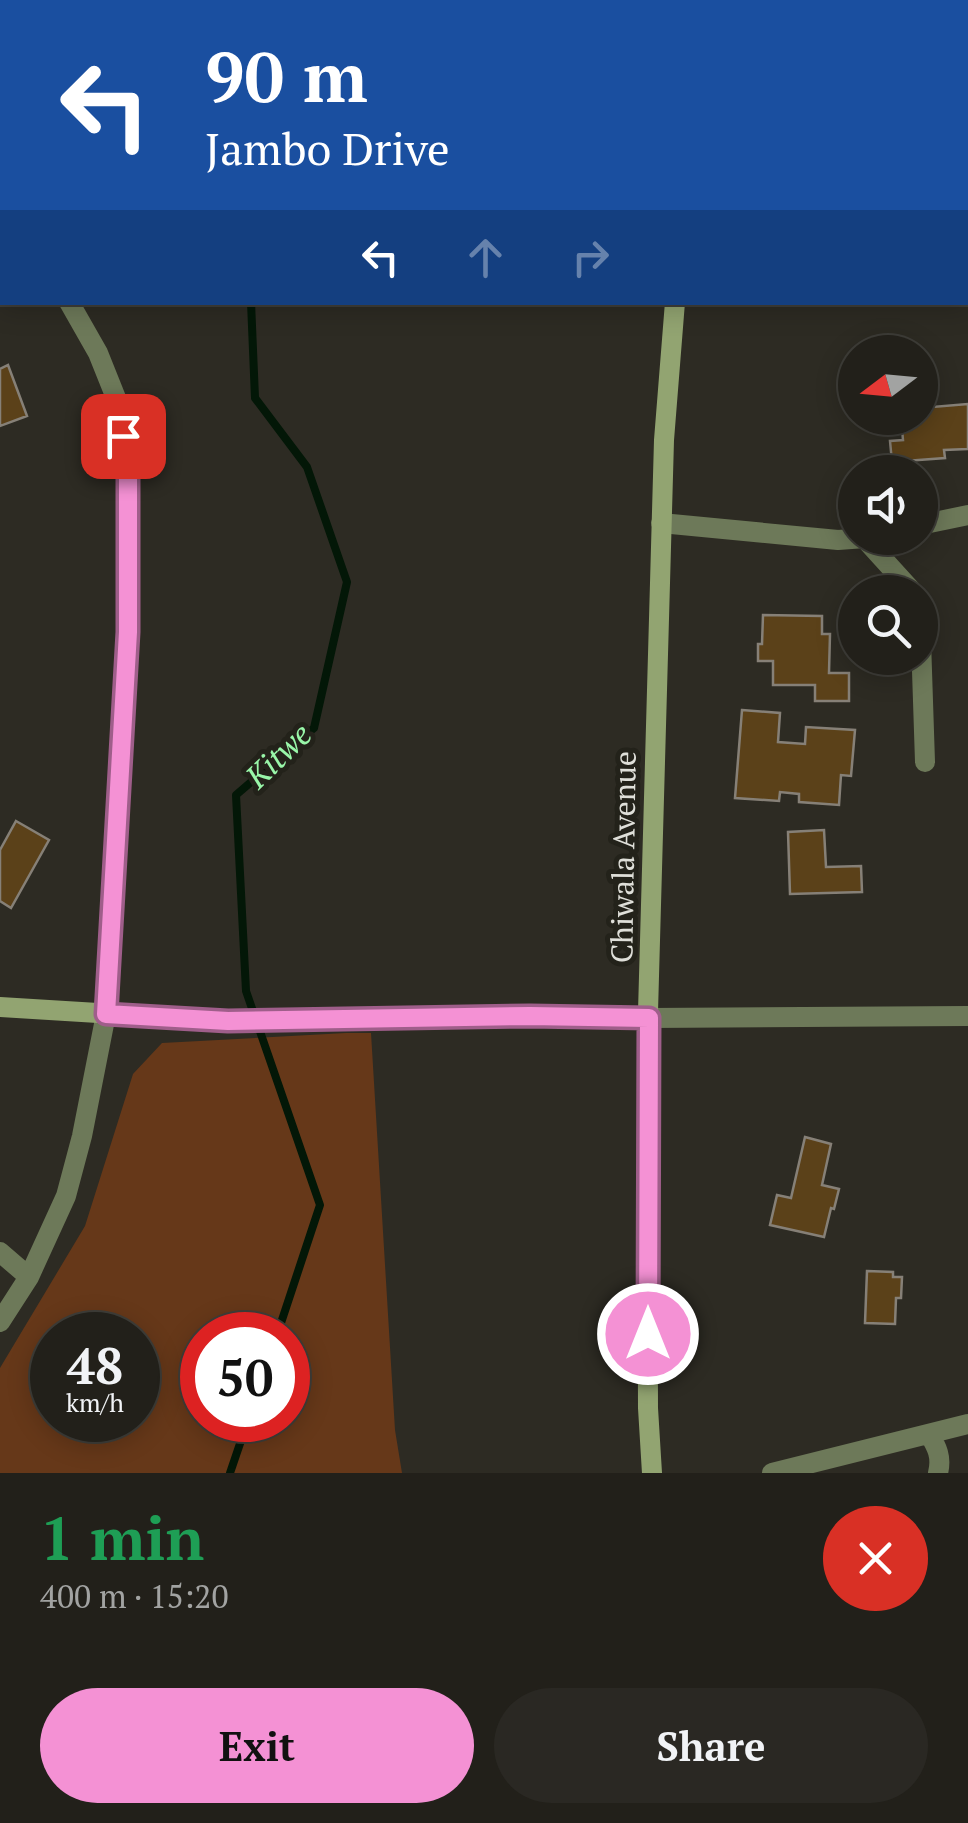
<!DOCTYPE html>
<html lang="en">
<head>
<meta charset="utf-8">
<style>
  :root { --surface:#22201a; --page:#2a2823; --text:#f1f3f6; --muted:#a2a3a2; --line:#3f3e39; --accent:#f491d4 }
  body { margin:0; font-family:"PT Serif",serif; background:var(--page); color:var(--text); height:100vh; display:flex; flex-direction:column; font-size:38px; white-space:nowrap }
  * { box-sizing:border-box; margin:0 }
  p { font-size:32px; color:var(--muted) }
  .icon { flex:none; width:55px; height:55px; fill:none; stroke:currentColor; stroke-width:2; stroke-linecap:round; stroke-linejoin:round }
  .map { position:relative; height:1473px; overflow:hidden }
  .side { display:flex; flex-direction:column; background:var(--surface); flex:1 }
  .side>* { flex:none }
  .banner { position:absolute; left:0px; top:0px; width:970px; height:305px; box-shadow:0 5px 25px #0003,0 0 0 2px var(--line); background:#1a4fa0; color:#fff; overflow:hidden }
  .needle { width:65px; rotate:254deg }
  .buttons { position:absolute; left:838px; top:335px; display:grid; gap:20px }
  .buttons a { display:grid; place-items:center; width:100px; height:100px; border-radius:50%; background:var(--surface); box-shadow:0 5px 25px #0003,0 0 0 2px var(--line); font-size:50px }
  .speed { position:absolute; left:30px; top:1312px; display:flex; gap:20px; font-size:50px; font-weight:700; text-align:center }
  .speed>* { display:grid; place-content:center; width:130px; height:130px; border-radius:50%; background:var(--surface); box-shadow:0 5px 25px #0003,0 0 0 2px var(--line); line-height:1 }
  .speed small { font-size:25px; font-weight:400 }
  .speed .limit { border:15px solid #d22; background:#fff; color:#111 }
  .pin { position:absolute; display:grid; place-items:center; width:85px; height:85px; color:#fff; margin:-42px; border-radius:20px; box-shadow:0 5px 15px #0006 }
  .me { position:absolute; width:110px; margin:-55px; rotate:0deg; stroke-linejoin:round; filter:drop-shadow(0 0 8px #0008) }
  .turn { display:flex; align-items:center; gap:35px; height:210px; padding:0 40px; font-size:45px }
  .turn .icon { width:130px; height:130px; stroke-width:2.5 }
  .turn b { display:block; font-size:70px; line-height:85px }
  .lanes { display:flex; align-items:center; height:95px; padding:0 40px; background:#0003; justify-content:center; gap:50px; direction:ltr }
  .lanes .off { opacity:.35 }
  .round { display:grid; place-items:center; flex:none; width:105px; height:105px; border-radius:52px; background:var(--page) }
  .headline { display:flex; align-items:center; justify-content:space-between; height:170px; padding:0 40px }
  h1 { font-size:60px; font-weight:800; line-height:75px; color:#1e9e55 }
  .cta { display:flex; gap:20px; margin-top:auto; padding:20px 40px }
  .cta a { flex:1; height:115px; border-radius:60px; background:var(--accent); color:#111; font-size:40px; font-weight:800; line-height:115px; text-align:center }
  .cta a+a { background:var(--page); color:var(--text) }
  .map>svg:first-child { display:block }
</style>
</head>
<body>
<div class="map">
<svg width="968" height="1473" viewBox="0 0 968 1473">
  <rect width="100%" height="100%" fill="#2d2b23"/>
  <path fill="#663819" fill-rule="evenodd" d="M346,1033h25l24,397 7,43h-402v-105l85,-142 48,-152 29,-31zM52,1335h86v85h-86zM202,1335h86v85h-86z"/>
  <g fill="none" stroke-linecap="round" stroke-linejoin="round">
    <path stroke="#031707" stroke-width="8" d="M250,2v-2
      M251,302l4,96 52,69 40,115 -33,146 -78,67 10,196 74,214 -43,130
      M230,1473l18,-53"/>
  </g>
  <path fill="#5b4119" stroke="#868077" stroke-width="2.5" d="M8,365l19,51 -27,10v-57z
    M920,403l1,5 47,-4v45l-24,1 1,8 -53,4 -2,-21 13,-1 -2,-22h19z
    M763,615l59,1v18h8l-1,39h20v28h-34v-16h-42v-24h-15v-17h4z
    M742,710l38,3 -2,29 27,2 1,-17 49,3 -4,46 -10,-1 -2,30 -40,-3v-8l-19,-2 -1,9 -44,-3z
    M16,821l33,19 -38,68 -11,-7v-51z
    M824,830l2,37 35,-1 1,26 -72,2 -2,-62z
    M805,1137l26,7 -9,41 17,4 -5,20 -3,-1 -7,29 -54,-12 7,-30 14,3z
    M867,1271l26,1v5h9l-1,21h-5l-1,26 -30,-1z"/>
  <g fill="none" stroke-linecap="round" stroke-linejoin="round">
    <path stroke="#6d7959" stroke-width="20" d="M154,0v2
      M0,219l2,3
      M661,523l177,17 27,-2
      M920,525l48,-10
      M864,538l49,54
      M920,610l5,152
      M649,1018l319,-2
      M0,1252l29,25
      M0,1322l29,-45 37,-81 16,-60 24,-122 22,-382v-164l-10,-65 -20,-50 -29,-51
      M929,1434c8,13 13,23 9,39
      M772,1473l196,-49"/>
    <path stroke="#92a471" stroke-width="20" d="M735,2l1,-2
      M0,1007l228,14 303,-4 118,1
      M652,1473l-4,-65 -1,-360 17,-608 11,-138"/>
  </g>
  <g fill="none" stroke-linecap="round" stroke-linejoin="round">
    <defs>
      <path id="route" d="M123,436l5,32v164l-22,382 122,7 302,-5 119,2 -1,316"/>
    </defs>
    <use href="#route" stroke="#9f5e8a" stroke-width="25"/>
    <use href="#route" stroke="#f491d4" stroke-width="18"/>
  </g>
  <g text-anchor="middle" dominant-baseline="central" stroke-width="10" stroke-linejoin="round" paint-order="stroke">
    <g font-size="30" fill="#dfdfd9" stroke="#23221a">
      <text transform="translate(623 857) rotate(-89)">Chiwala Avenue</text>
    </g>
    <g font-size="32" font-style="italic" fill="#99f7a9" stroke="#23221a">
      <text transform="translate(278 755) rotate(-44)">Kitwe</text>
    </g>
  </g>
</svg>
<div class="buttons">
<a><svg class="needle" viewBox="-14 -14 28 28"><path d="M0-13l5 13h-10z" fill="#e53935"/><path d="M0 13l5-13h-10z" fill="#a2a3a2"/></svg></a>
<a><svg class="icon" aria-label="sound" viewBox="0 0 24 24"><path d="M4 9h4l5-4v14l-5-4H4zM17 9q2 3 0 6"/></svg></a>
<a><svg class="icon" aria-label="search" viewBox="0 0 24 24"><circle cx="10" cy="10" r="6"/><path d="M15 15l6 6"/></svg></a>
</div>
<div class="speed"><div>48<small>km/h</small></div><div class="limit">50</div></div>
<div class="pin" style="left:123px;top:436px;background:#d93025"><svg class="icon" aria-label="arrive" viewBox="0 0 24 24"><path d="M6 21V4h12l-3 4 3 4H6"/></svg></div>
<svg class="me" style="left:648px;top:1334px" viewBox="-20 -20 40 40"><circle r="17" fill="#f491d4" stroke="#fff" stroke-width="3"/><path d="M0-11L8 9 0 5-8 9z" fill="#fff"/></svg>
<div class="banner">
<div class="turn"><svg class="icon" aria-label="left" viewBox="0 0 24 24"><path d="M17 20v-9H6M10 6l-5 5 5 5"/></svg><div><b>90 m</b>Jambo Drive</div></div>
<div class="lanes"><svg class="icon" aria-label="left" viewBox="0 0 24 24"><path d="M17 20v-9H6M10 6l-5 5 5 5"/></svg><svg class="icon off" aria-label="ahead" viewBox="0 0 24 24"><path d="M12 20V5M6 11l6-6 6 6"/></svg><svg class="icon off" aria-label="right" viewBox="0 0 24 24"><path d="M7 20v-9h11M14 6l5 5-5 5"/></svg></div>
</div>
</div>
<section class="side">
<div class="headline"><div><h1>1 min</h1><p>400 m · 15:20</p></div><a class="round" style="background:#d93025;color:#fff"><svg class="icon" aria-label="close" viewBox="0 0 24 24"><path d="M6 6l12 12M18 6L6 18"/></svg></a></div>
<div class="cta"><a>Exit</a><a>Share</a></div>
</section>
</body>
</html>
